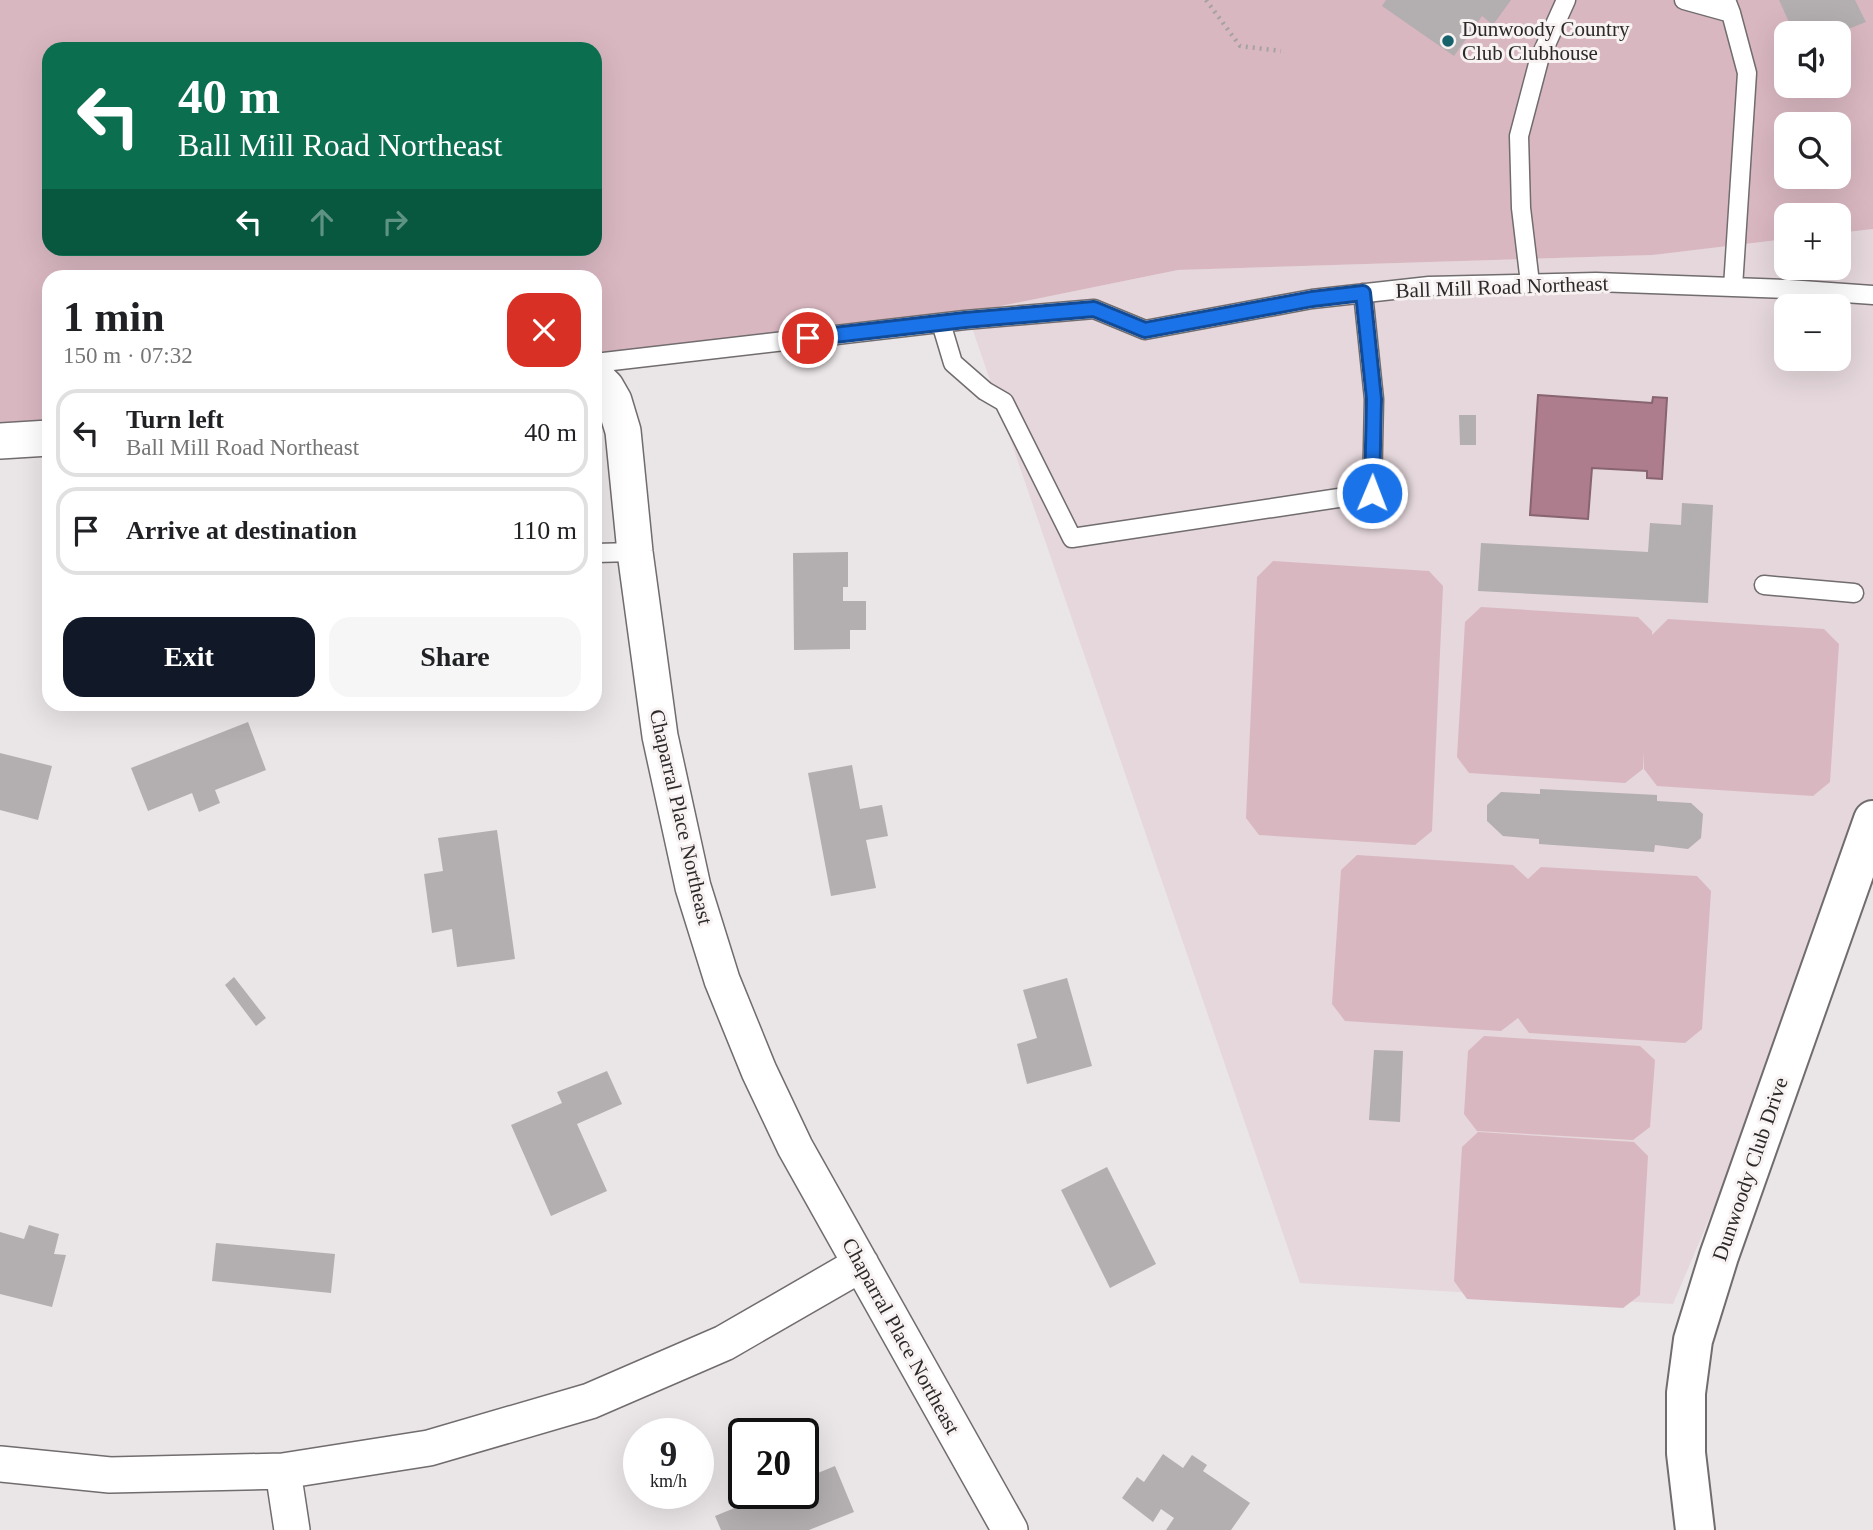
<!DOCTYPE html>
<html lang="en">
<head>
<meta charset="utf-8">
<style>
  :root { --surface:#fff; --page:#f6f6f6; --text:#202124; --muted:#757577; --line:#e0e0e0; --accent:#111827 }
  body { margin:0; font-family:Georgia,serif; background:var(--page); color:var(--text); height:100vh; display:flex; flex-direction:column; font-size:26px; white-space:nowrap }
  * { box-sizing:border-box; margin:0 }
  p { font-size:23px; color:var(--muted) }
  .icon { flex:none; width:38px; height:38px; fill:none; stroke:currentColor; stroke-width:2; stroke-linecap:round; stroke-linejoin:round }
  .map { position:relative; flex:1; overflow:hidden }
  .drawer { position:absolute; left:42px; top:270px; width:560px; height:441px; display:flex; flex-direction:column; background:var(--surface); border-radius:21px; box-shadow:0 7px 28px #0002 }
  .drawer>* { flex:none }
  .top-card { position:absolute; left:42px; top:42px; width:560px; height:214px; border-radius:21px; box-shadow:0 7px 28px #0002; background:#0b6e4f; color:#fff; overflow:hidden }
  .controls { position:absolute; left:1774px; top:21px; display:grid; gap:14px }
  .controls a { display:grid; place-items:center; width:77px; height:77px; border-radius:14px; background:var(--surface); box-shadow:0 7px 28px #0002; font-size:35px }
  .speed { position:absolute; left:623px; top:1418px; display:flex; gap:14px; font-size:35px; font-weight:700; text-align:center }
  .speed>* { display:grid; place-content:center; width:91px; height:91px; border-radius:50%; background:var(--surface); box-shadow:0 7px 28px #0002; line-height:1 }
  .speed small { font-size:18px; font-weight:400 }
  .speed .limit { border:4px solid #111; border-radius:10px; background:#fff; color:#111 }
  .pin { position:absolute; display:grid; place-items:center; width:60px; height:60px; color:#fff; margin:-30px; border:4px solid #fff; border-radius:50%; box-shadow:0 2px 7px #0007 }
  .me { position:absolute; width:77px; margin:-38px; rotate:1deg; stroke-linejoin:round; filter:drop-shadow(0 0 5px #0008) }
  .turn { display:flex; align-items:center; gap:24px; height:147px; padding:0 21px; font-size:32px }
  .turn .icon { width:91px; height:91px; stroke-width:2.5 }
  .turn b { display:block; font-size:49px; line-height:60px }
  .lanes { display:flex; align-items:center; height:66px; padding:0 21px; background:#0003; justify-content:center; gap:35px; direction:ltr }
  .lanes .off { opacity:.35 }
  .round { display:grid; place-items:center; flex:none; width:74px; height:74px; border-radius:21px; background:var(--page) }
  .headline { display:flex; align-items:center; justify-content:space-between; height:119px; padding:0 21px }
  h1 { font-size:42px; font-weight:600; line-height:52px }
  .action { display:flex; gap:14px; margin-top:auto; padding:14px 21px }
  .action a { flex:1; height:80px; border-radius:21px; background:var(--accent); color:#fff; font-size:28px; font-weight:600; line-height:80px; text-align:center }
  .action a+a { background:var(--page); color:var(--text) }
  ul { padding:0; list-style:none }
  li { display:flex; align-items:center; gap:21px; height:88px; margin:0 14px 10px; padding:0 7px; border:4px solid var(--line); border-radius:21px }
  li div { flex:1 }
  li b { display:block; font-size:26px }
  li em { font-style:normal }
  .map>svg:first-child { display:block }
</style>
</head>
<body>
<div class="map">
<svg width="1873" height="1530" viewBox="0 0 1873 1530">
  <rect width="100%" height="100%" fill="#eae5e6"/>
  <path fill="#e5d7db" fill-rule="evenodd" d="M1873,229v581l-23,75 -177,419 -373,-21 -333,-970 211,-43 475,-15 134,-16v29h52v-35zM1787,306h52v53h-52z"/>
  <path fill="#d9b7c1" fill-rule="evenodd" d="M0,0h1873v229l-34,4v-18h-52v24l-134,16 -475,15 -211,43 -372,49v-86h-546v143l-49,5zM1787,33h52v53h-52zM49,49h546v199h-546zM1787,124h52v53h-52z
    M1273,561l156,10 14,15 -11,245 -17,14 -156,-10 -13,-17 11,-241z
    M1481,607l157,10 14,14v4l16,-16 156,10 15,15 -9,138 -17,14 -156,-10 -13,-17v-17l-1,17 -18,14 -156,-10 -12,-16 8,-135z
    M1357,855l156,10 15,14 13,-12 156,9 14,15 -9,138 -17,14 -156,-10 -11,-15 -17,13 -156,-10 -13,-17 9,-134z
    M1484,1036l156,10 15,14 -5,67 -17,13 -156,-9 -13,-17 4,-63z
    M1478,1132l156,10 14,14 -8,139 -17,13 -156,-9 -13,-18 8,-134z"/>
  <path fill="#ae7d8d" stroke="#87646f" stroke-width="2" d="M1538,395l114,8 1,-6 14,1 -5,81 -15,-1v-7l-55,-3 -4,51 -58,-4z"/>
  <path fill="#b3aeaf" d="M1386,0h125l-18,25 -11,-9 -28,40 -72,-50z
    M1779,0h76l11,22 -28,11h-44z
    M1459,415h17v30h-16z
    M1682,503l31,2 -5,98 -230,-12 3,-48 167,9 2,-29 31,2z
    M848,552v35h-5v14h23v29h-16v19l-56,1 -1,-97z
    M248,722l18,48 -51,20 5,13 -21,9 -7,-19 -44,18 -17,-43z
    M0,753l52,13 -14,54 -38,-10z
    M852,765l8,44 22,-4 6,31 -22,4 10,48 -45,8 -23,-123z
    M1540,789l117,6v6l34,2 12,11 -2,24 -13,11 -33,-4 -1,7 -115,-8v-5l-36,-3 -16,-15v-16l14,-13 39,2z
    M497,830l18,129 -58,8 -5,-38 -20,4 -8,-59 19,-3 -5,-33z
    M234,977l32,41 -10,8 -31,-41z
    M1067,978l25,88 -65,18 -10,-40 20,-6 -14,-48z
    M1374,1050l29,1 -3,71 -31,-2z
    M607,1071l15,33 -45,20 30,67 -56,25 -40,-91 51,-22 -5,-11z
    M1107,1167l49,97 -46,24 -49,-98z
    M29,1225l30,9 -5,20 12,1 -14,52 -52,-13v-62l24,7z
    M216,1243l119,11 -4,39 -119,-12z
    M1163,1454l20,14 9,-13 15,10 -4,6 47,32 -19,27h-65l8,-12 -13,-9 -8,13 -31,-24 15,-21 7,5z
    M835,1466l19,46 -45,18h-88l-6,-14 56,-23h32v-14z"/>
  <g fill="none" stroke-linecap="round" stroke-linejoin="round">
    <defs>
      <path id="lane" d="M1684,0l47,13
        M1726,0l5,13 16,60 -14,214
        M1530,283l-9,-75 -2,-72 20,-76 27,-60
        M941,323l12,40 32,28 19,11 68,136 300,-45 2,-94 -11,-106
        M595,363l370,-43 129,-11 51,21 167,-31 117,-13 167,-4 192,7 85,6
        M595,553l40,-1
        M1764,585l90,8"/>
      <path id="street" d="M595,376l11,11 8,14 9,30 12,121 25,184 33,151 29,93 37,91 36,76 215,383
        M0,441l49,-3
        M0,1464l110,11 173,-4 146,-23 161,-47 134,-58 137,-79
        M283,1471l9,59"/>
      <path id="secondary" d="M1695,1530l-9,-77v-60l7,-53 26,-84 154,-436"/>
    </defs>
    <use href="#lane" stroke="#716c6d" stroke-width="21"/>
    <use href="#street" stroke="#716c6d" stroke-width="38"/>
    <use href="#secondary" stroke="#716c6d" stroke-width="42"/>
    <path stroke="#a5a1a2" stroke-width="4.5" stroke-dasharray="2 5" stroke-linecap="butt" d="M1206,0l34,46 41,5"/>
    <use href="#lane" stroke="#fff" stroke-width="18"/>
    <use href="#street" stroke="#fff" stroke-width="35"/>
    <use href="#secondary" stroke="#fff" stroke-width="38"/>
  </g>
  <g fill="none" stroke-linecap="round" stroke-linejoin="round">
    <defs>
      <path id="route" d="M808,338l157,-18 129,-11 51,21 167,-31 51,-6 11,106 -2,94"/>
    </defs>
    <use href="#route" stroke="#114b97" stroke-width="18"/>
    <use href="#route" stroke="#1a73e8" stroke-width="12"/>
  </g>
  <circle fill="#16636c" stroke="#f8f2f3" stroke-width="2.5" cx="1448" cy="41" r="7"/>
  <g text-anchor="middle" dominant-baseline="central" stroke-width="6" stroke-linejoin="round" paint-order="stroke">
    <g font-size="21" fill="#2b2929" stroke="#f8f2f3" text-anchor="start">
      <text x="1462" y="29">Dunwoody Country<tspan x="1462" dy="24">Club Clubhouse</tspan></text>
    </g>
    <g font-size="21" fill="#2b2929" stroke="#f8f2f3">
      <text transform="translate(1502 287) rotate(-2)">Ball Mill Road Northeast</text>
      <text transform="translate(681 817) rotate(77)">Chaparral Place Northeast</text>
      <text transform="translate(1750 1169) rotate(-71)">Dunwoody Club Drive</text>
      <text transform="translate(901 1336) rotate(61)">Chaparral Place Northeast</text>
    </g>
  </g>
</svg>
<div class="controls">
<a><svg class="icon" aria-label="sound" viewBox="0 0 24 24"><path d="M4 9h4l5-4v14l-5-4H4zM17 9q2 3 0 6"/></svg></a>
<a><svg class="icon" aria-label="search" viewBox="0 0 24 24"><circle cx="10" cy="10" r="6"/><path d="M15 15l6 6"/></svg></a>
<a>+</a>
<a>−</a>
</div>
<div class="speed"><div>9<small>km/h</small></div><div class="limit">20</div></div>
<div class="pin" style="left:808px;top:338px;background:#d93025"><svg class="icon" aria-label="arrive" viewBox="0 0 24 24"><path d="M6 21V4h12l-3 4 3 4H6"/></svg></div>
<svg class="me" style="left:1372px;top:493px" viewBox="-20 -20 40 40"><circle r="17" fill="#1a73e8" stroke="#fff" stroke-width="3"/><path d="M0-11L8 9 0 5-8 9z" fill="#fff"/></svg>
<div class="top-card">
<div class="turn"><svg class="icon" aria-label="left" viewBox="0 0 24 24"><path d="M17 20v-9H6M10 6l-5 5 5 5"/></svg><div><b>40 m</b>Ball Mill Road Northeast</div></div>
<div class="lanes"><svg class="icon" aria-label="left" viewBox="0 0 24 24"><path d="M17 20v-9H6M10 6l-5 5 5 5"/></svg><svg class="icon off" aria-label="ahead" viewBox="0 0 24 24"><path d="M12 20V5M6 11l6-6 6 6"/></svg><svg class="icon off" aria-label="right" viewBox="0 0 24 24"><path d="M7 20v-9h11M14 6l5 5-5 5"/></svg></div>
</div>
<section class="drawer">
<div class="headline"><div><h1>1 min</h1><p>150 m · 07:32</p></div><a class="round" style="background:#d93025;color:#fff"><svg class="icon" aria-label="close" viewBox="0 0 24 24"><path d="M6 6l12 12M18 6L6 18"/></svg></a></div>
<ul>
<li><svg class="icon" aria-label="left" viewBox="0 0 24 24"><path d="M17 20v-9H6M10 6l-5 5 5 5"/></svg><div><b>Turn left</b><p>Ball Mill Road Northeast</p></div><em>40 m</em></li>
<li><svg class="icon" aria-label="arrive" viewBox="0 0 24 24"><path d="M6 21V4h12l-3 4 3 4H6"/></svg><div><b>Arrive at destination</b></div><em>110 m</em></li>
</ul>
<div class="action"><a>Exit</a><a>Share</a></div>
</section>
</div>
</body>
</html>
